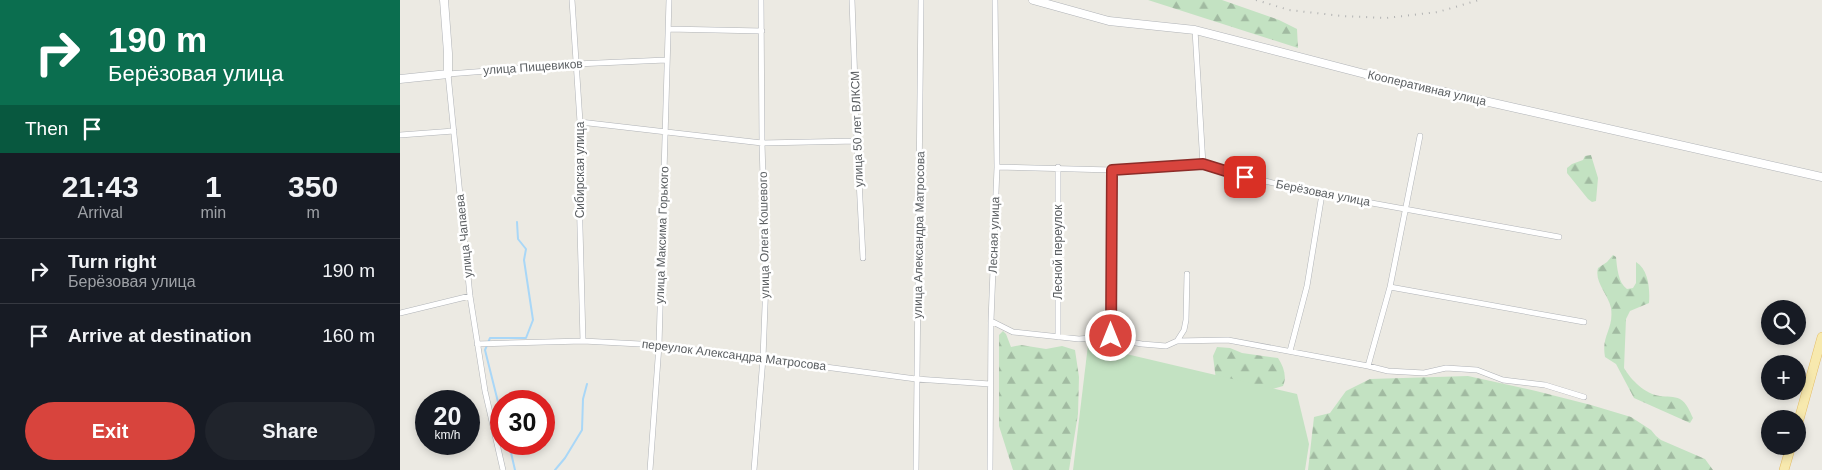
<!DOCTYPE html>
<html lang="en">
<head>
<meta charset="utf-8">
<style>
  :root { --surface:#171b24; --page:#20242c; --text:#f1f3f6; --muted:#9ea1a6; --line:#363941; --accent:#d8443d }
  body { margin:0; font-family:Helvetica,sans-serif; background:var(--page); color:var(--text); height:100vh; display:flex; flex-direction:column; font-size:19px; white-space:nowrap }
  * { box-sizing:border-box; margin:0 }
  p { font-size:16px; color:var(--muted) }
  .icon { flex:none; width:28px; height:28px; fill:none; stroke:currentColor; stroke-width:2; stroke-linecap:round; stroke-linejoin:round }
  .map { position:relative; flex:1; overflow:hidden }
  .drawer { display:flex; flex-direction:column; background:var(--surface); width:400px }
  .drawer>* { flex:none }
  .hud { background:#0b6e4f; color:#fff; overflow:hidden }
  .controls { position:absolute; left:1361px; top:300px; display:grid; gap:10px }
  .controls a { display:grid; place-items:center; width:45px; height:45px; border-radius:50%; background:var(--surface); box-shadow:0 2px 8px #0003; font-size:25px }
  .speed { position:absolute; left:15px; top:390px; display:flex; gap:10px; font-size:25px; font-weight:700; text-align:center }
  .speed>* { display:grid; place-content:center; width:65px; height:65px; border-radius:50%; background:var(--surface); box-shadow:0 2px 8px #0003; line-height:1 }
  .speed small { font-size:12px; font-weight:400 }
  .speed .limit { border:8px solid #d22; background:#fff; color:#111 }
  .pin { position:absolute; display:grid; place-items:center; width:42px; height:42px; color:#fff; margin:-21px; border-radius:10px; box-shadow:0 2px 8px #0006 }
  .me { position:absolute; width:55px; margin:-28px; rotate:0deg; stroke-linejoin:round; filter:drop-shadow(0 0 4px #0008) }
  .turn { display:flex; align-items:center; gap:18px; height:105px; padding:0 25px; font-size:22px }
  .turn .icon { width:65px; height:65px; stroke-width:2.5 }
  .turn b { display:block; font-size:35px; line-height:42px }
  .then { display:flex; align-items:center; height:48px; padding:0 25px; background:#0003; gap:10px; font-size:19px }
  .eta { display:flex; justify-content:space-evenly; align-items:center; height:85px; text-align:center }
  .eta b { font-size:30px; font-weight:700; line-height:35px }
  .cta { display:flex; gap:10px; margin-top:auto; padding:10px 25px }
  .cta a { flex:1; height:58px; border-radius:30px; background:var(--accent); color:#fff; font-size:20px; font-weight:700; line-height:58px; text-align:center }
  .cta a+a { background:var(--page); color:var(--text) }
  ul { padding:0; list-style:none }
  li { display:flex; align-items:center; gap:15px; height:65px; padding:0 25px; border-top:1px solid var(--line) }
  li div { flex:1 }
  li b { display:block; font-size:19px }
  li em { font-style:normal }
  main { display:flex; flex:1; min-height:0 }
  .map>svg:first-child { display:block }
</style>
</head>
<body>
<main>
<section class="drawer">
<div class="hud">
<div class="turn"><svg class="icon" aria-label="right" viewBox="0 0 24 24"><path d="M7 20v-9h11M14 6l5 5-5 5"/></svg><div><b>190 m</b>Берёзовая улица</div></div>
<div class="then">Then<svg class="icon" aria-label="arrive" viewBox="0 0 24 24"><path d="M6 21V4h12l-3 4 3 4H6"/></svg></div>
</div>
<div class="eta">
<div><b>21:43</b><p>Arrival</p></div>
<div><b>1</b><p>min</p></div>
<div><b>350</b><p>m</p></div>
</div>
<ul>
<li><svg class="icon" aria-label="right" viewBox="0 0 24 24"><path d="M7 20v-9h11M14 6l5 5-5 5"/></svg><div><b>Turn right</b><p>Берёзовая улица</p></div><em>190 m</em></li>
<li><svg class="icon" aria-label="arrive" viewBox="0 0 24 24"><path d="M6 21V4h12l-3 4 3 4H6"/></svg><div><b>Arrive at destination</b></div><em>160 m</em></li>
</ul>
<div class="cta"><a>Exit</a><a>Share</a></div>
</section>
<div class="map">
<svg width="1422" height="470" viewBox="0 0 1422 470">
  <defs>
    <pattern id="forest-firs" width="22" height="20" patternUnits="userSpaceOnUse" patternTransform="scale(1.25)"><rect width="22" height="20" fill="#c3e2c2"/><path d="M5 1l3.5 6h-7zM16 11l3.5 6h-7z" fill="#a1baa1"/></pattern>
  </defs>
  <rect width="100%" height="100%" fill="#eceae3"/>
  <path fill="url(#forest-firs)" d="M748,0h74l57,20 18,9 1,19z
    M1191,155l7,23 -2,23 -4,1 -4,-3 -21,-26v-5l5,-4 11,-4 2,-4z
    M1213,255l3,2c1,10 2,26 11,32l6,-1 3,-5v-21c13,8 14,28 13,41l-19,8 -4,8 -2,49c7,12 21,26 36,28 7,1 14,0 20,3 7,4 10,13 13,19l-3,5 -56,-25 -18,-34 -11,-7c-4,-23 9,-27 6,-49 -3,-14 -17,-26 -13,-40l9,-6z
    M603,331l3,3 5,13 10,-2 25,4 16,-3 13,4 4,27 -1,37 -9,56h-56l-14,-44v-91z
    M817,347l13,1 12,5 36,5c6,9 9,19 5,28l-17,5 -50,-11 -3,-24z
    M1068,376l68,15 55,14 40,12 20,13 5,6 5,4 44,19 8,11h-405l6,-53 16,-4 16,-22 24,-12z"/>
  <path fill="#c3e2c2" d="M688,345l209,49 12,50 -4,26h-232z"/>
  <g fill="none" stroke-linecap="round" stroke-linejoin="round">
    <path stroke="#a9d7f7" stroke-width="2" d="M101,414l-16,-64 5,-12h36l7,-18 -9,-60 2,-11 -8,-10 -1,-17
      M109,444l6,26
      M155,470l10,-12 17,-28 1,-31 4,-15"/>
    <defs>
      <path id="street" d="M172,0l8,122 -1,68 4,151
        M452,0l5,141 6,117
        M268,29l94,2
        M795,30l8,135
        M180,122l182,21 95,-2
        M0,135l54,-4
        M597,167l115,3 91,-5 22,7 97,22 237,43
        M990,287l194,35
        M0,313l70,-17
        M591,321l22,11 66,7 32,-3 13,5 18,3 24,2 11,-5 51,-1 140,26 20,5 36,2 22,-5 31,2 26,10 42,5 39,12
        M711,336l1,-166
        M658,337v-170
        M777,341l7,-11 2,-10 1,-46
        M77,344l106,-3 76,4 257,34 74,5
        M890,351l17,-65 15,-92
        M968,366l22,-79 30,-151
        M103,470l-18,-79 -15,-95 -22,-222 128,-10 90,-4
        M250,470l9,-125 10,-345
        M354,470l9,-112 3,-78 -4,-137 -1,-143
        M516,470l5,-470
        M590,470l1,-149 6,-154 -2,-167"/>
      <path id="secondary" d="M633,0l76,21 86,9 170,44 457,103
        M0,79l48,-5v-21l-4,-53"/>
      <path id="primary" d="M1398,423l24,-86
        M1384,470l7,-24"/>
    </defs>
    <use href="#street" stroke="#b0b3b7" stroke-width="6"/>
    <use href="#secondary" stroke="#b0b3b7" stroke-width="9"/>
    <use href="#primary" stroke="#e3bc65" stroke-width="10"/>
    <use href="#street" stroke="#fff" stroke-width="5"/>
    <use href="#secondary" stroke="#fff" stroke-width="8"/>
    <use href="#primary" stroke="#f7e9ae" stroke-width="9"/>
    <path stroke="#b1b2b2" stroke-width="2" stroke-dasharray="1 6" stroke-linecap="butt" d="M856,0l33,10 53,6 44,2 52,-6 41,-12"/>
  </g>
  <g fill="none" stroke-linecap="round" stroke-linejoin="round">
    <defs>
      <path id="route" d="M711,336l1,-166 91,-6 42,13"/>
    </defs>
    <use href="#route" stroke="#8c2c28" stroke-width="12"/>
    <use href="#route" stroke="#d8443d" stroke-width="9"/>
  </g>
  <g text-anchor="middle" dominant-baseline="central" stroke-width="5" stroke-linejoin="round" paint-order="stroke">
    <g font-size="12" fill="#5b5f62" stroke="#fff">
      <text transform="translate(133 67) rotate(-4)">улица Пищевиков</text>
      <text transform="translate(1027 88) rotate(13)">Кооперативная улица</text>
      <text transform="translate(457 129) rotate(-92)">улица 50 лет ВЛКСМ</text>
      <text transform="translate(180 170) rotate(-90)">Сибирская улица</text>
      <text transform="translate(923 193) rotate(11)">Берёзовая улица</text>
      <text transform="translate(262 235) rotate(-88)">улица Максима Горького</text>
      <text transform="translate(364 235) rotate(-91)">улица Олега Кошевого</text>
      <text transform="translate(519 235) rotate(-89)">улица Александра Матросова</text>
      <text transform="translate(594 235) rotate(-88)">Лесная улица</text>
      <text transform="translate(64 236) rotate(-96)">улица Чапаева</text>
      <text transform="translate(658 252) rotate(-90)">Лесной переулок</text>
      <text transform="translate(334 355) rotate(7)">переулок Александра Матросова</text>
    </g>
  </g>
</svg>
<div class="controls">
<a><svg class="icon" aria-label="search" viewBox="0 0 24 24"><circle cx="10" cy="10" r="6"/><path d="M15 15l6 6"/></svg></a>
<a>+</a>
<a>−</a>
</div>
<div class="speed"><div>20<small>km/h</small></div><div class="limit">30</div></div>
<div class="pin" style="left:845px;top:177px;background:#d93025"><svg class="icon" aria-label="arrive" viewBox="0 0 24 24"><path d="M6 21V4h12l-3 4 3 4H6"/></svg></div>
<svg class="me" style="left:711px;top:336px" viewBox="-20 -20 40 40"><circle r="17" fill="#d8443d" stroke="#fff" stroke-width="3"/><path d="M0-11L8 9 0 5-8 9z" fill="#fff"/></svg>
</div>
</main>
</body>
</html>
